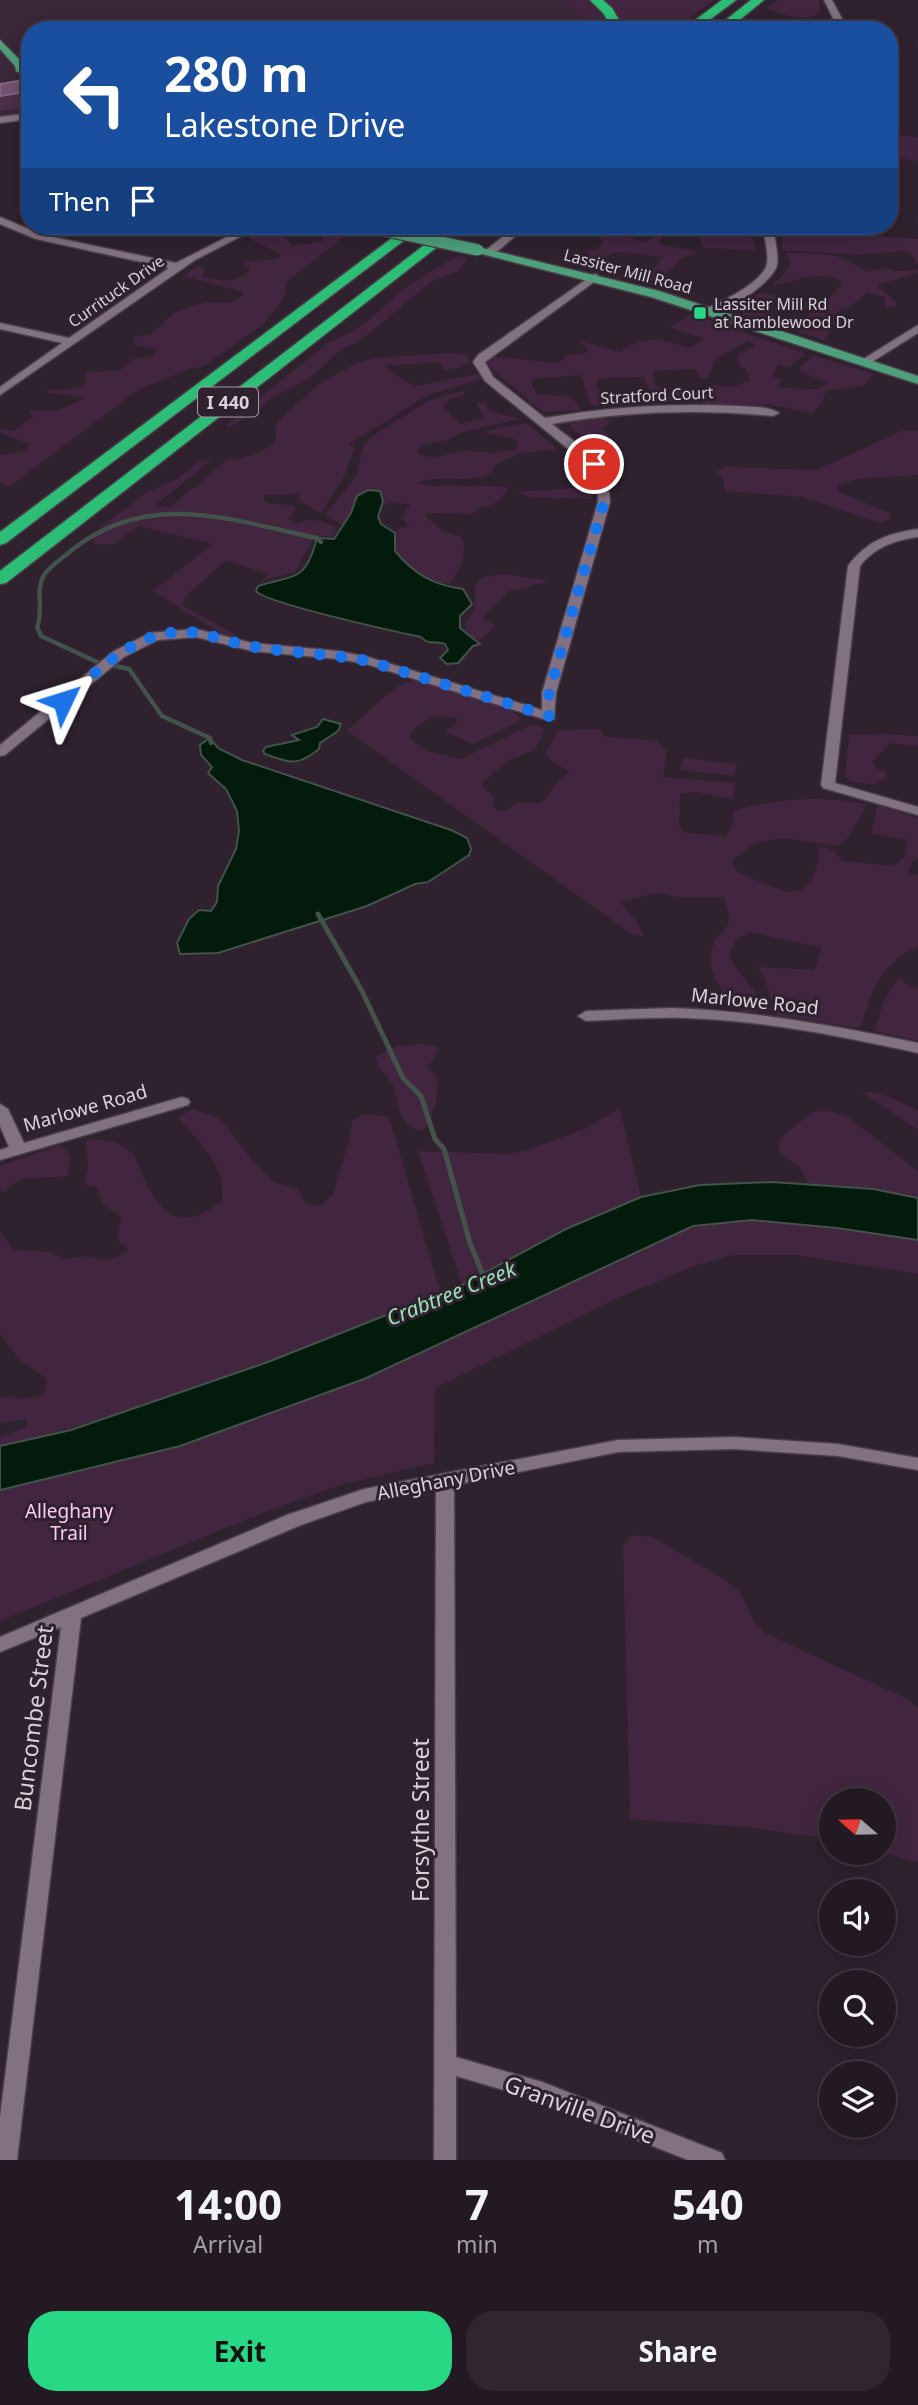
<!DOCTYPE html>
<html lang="en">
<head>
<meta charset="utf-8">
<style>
  :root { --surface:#231922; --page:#2f262f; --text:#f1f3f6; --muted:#a3a0a5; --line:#403840; --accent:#27d885 }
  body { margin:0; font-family:"Noto Sans",sans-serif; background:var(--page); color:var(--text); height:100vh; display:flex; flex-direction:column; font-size:26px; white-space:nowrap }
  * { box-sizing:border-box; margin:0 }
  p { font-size:23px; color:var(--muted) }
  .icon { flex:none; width:38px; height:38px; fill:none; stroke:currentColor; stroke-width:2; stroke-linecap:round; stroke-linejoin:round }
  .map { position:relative; height:2160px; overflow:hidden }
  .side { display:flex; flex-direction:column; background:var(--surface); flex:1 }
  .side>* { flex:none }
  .hud { position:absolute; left:21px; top:21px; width:877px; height:214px; border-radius:28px; box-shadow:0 4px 18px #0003,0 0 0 2px var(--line); background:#1a4fa0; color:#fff; overflow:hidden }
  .needle { width:46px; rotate:290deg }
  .fabs { position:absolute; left:819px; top:1788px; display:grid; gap:14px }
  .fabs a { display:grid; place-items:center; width:77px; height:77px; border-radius:50%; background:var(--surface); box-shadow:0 4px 18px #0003,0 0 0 2px var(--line); font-size:35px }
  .pin { position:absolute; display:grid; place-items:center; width:60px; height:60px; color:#fff; margin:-30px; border:4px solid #fff; border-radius:50%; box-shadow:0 2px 7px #0007 }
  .me { position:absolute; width:77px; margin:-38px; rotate:49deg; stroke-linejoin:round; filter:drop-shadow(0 0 5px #0008) }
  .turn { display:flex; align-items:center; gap:24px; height:147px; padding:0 28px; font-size:32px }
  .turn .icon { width:91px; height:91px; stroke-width:2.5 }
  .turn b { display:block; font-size:49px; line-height:60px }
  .then { display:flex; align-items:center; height:66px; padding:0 28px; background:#0003; gap:14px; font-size:26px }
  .eta { display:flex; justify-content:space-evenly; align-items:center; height:119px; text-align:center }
  .eta b { font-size:42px; font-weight:700; line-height:49px }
  .cta { display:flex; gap:14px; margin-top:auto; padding:14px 28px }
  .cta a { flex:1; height:80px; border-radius:28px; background:var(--accent); color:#111; font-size:28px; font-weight:700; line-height:80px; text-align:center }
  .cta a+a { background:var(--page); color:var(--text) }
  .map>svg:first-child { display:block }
</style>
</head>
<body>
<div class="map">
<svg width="918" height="2160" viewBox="0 0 918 2160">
  <rect width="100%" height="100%" fill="#2f212e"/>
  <path fill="#3a2739" d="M0,0h561l14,11 6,19h-551v83l-30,5z"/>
  <path fill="#422640" d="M561,0h26l13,12 11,18h-30l-6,-19z
    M604,0h110l-40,30h-48l-10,-18z
    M778,0h41l1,13c-16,11 -37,0 -54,-4z
    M889,134l29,3v24l-29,-4z
    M276,226h39l-30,10 7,10 31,-5 -2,-5 7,-7 23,3 -64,49 -3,17 -23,28 -57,40 -17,4 -49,20 -129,97 -9,-6v-26l23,-3 7,-8 -30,-11v-5l14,3 20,-15 -6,-5 30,-1 25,-11c-12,-6 -24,-4 -38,-7 12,-5 27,0 40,-6l1,-13 34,-3 13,-11 19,-3 6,-7 -23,-4 -2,-8 18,-3 23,-21 31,-11 24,1 9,-3 6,-8 -60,-16 14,-11 7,3 -3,9c16,4 37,7 48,-8l-8,-3 3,-4 32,-3 5,-4 -34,-17z
    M610,226h23l-10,10 22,6 10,-6 -10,-10c35,0 71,6 106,12l3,2 1,10 -51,-2 -7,-14 -31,-3 -8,13 37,7 1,3 -17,5c-3,12 -26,26 -39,21l1,-5 12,-5 10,-13c-23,0 -50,-15 -65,8l-11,-2 3,-5 -5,-8 11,1 8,-9 -12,-9z
    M820,226h21l30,10 47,3v27l-7,-12 -9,-3 -40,4 -80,-5 1,-15 26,2z
    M786,253c35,1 51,-3 79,19l21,-4 10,3 22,-1v3l-41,12 20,18 -3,4h-9v-10l-18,-4 -16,13 -12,3v7l-15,24 -90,-29 2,-4c21,-1 39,15 62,15l13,-10c-19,-8 -38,-7 -58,-12 2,-4 3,-6 8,-7 3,-1 50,11 60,12l5,-2 16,-20c-18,-17 -50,1 -71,2 10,-6 14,-11 19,-22z
    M457,256l11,2 -10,13 -27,11 -72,60 -18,7 -32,30 -37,18 -12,12 -30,18 -5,-1 104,-84c26,-8 43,-25 63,-43 19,-16 44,-30 65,-43z
    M692,314l114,40 -16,13 -12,-2 -6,11 9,4 -3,5 5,3 36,1 10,-6 -28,-11 -2,-4 14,-13 60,19 -10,12 -37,5 -4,11 -10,11 -40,-8 -70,-1 -1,-14c10,-9 16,-3 28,-3 7,0 15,-5 22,-7l-5,-11 -6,-3 -2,-11 17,-10 -7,-4 -34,19 -5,18h-10l-4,-9 -42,2 2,14 19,7 13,1 3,7 -30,2 -12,-15 -5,-10 -45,1 -2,7 4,6c14,1 29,0 37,12l-46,3 -10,-31 -49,4v7l5,8 35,3 9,13 -38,2 -51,-43 -4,-6 5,-6h5l60,6 9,-8 19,-2 2,-4 -8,-6 3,-1 37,10c26,-18 41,-13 69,-4l16,-9 -35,-12z
    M453,353l12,1 6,7 -13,7 -14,2 -5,-7 -54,2 19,16 12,5 56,-11h7l2,4 -53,16 -80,50 7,3 -11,29 -23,36 -22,-12 1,-7 -36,1v6c12,5 22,1 33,7l-9,11 8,5 12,-4 13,1 16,6 -4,10 -18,-1 -20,36 -33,8 6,-6 -42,-14 -41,37 -2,9 57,31 -17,-2 -70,-44 60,-47 -74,-18 -27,19 -17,-1 -3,-5 3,-7 52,-40 29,-12 24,-19 12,-1 -57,45 14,3 58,-48c17,0 38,-8 49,-20v-14l4,-7 39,-35 38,-21 16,-5z
    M465,390l-1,5 -14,4 -8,8 18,17 24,-6 -8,-16 10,1 1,7 33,9 -57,13 -15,8 -27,5 -4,7c16,12 32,-1 49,-1 21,1 31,4 51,-2v-7l-5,-4 -29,-6 43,-9 31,26 -36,4 -28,13 -1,6c-24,14 -50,1 -75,11 29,7 60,0 89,4l2,3c-8,10 -15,17 -28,17l-8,7 -45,-1 -1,4 17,14 19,6c6,20 -2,31 -12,47 -18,-1 -50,-18 -55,-38 -1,-4 1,-11 2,-17l12,-3 -7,-8 8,-14 -21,-1 -44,23 -20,-11 31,-39 7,-30 9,-10 56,-35z
    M600,417l11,4 -9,8 7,5 -4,8h-18l-18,-17 17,-7z
    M901,431h17v44l-60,4 -19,6 -2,6 55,23 -3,6 -8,3 -79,-26 -76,-6 -3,-12 -7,-7 10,-5 91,3z
    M584,485l10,6 -2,8 -61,-2 -16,-5 50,-3z
    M505,574l44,7 -42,11 -22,23 -1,6 11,3v2l-16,15 -13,-9 -1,-8c11,-10 11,-25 10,-39l9,-8z
    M419,679l90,29 12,10 -3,4 -45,22 -29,-13 11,-6 3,-6 -25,-4 -20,15 -4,8 18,13 34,8 72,-35 12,5 -10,21 -28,11 -26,23 13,14 -1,7 5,6h8l11,-8h23l6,-4 9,-15 14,-12 -18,-12 -5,-7 12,-23 43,-1 2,7 53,5 11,11 -4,25 72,6 -2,16 -37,-7 -16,2 -1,32 7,7 40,3 8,-14 -2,-11c43,-12 92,-17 135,-6l-20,34 -10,7 -52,-8 -28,4 -25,18 6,13 48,19 18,-3c11,-12 15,-25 15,-41 11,-2 17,4 23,13l52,5 11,-10 2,-16 -36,-7 7,-28 40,13v41l-6,3 -4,11 10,3v71c-33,12 -49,45 -56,78l-6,3 -80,-13 -12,-38 -6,-10 56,3 8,-22 -72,-16 -14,8 -7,16c11,24 29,27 33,56h-20c-19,-19 -41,-42 -27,-72 2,-4 7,-7 11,-12 7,-10 1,-21 -3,-31h-46l-20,-4 -37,9 15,17 10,17 -12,-1 -287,-205c27,-16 39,-45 73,-51z
    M886,734l32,2v10l-28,-3 -17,17 3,8 9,4 2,5 -13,8 -24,-4 -5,-5 4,-41z
    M683,758l54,6 -3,12 -54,-6z
    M899,977l7,7 12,4v53l-43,-10 8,-29z
    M423,1044l15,3 -4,12 -7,8 11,12 -2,22 -7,23 -5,6c-26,1 -24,-28 -32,-46 -5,-10 -15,-15 -16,-28l22,-10z
    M862,1092c20,-1 38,10 56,19v19z
    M194,1109l26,10 36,46 16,16 26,9 8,14 15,1 13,-11c4,-25 16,-47 18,-74l12,-6 25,3 52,177c-145,57 -290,117 -441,152v-9l27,-10v-8l-27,4v-25l8,-2 16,3 20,-4 3,-16 -28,-20 -19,-25v-103l13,19 37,2 15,7 20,-3 18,4 12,-2 14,-8 -12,-11 4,-22 -19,-14 -6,-16 -12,-3 4,-17 -2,-25c15,-6 39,0 49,15 4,5 5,14 8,20 20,41 39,55 79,24 4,-38 -23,-58 -45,-84z
    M620,1109l21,88 -75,32 -104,56 -44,-134 90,3 20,-4 56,-21z
    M827,1111l21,6 70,54v27l-45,-9 -64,-5 -10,-18 -21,-14 2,-13 32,-27z
    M61,1145l9,11 -2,20 -48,3 -15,13 -5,-1v-25z
    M678,1211l240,11v52l-122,-19h-62l-40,11 -81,34 -178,88 -1,75 -90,21 -72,25 -272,112v-152z
    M633,1535l20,2 66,39 21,16 14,30 13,12 138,64 13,10v154l-34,-9v-52h-53v38l-85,-12 -116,-8 -7,-272 3,-7z"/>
  <path fill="#021b0d" stroke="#43524a" stroke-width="2" d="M368,490l12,1 3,10 -5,16 3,7 14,9v18c19,23 38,34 68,38l9,15 -12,12v12l20,16 -7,2 -15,17 -11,1 -7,-6 8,-8 -3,-6c-8,-3 -18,1 -24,-7 -24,-5 -156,-34 -165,-46l2,-5c37,-12 47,-3 59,-48l17,1 17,-26 6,-17z
    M323,719l18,5 -3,7 -18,12 -1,6c-22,18 -29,14 -54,5l-2,-3 3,-4 33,-7 -7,-5 25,-8z
    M210,738l8,10 24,12 209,70 16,8 4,11 -2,6 -41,27 -13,2 -48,22 -149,47 -38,1 -3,-11 12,-24 10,-9 12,1 6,-9 1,-16 18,-37 3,-18 -2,-20 -11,-22 -18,-16 4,-6 -11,-12 -1,-10z
    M772,1182l101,7 45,9v42l-81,-12 -85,-8 -59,6 -329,153 -184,67 -180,44v-44l71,-16 197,-68 194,-77 104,-56 75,-32 59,-12z"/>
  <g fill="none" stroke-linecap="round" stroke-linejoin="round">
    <path stroke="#43524a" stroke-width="4.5" d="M211,743l-1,-5 -48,-22 -33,-47 -32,-7 -56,-26 -4,-9c7,-16 -2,-37 7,-52 6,-9 20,-18 28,-25 76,-61 159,-30 245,-12l4,4"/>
    <path stroke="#43524a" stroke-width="5" d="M318,914l44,77 41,87 18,18 14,43 9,10 26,94 15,37"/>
    <defs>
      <path id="minor" d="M824,0h8l16,30h-9z
        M30,113v6l-30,4v-6z
        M0,217l43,18 133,28 72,-37h13l-66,34 -195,135v-8l62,-44 -62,-14v-6l69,15 100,-70 -133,-29 -36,-15z
        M516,226h11l-34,29h-8v-4z
        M763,226h10c1,11 6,28 4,39 -5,19 -54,50 -72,48v-4c16,-7 57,-26 62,-45 2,-10 -3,-27 -4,-38z
        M594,274l4,1v4l-113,83 8,15 52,41c64,-11 127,-15 192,-12 13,1 32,0 42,7l-6,3c-74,-7 -148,-5 -221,8 31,26 56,34 58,78l-54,191 -2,26h-10l-178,-55 -28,-5 -86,-8 -56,-14 -38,3 -34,17 -119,98 -5,1v-11l114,-94 36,-18 46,-4 56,14 86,8 30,6 174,53v-17l56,-191 -1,-21 -8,-15 -104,-85 -12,-19 5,-7z
        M918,325v8l-51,32 -10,-2z
        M918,529v8c-23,3 -43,10 -58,29l-25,217 83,24v8l-95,-27 -2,-3 27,-219c18,-25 41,-33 70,-37z
        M672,1008c83,3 164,18 246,35v10c-70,-15 -141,-30 -213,-34 -40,-3 -79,0 -119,2l-8,-5 8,-5z
        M182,1097l6,2 2,3 -2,3 -188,55v-10l9,-3 -9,-21v-22l8,5 16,34z
        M734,1437l104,7 80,14v12l-80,-14 -104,-7 -116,3 -164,33 2,572 86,25 180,71 3,7h-37l-157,-62 -75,-22v84h-22l2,-672 -70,14 -65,23 -220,93 -64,542h-17v-43l61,-490 -61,25v-15l287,-122 77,-26 254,-49z"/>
      <path id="major" d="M0,40l30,30v8l-14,-7 -1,-5 -15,-17z
        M478,247l181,44 259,85v8l-267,-87 -177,-45 -2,-2z"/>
      <path id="highway" d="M590,0h13l9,8 13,22h-12l-10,-17z
        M722,0h14l-40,30h-14z
        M751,0h13l-37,30h-14z
        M408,226h15l-417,317 -6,2v-13z
        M449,226h15l-458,357 -6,1v-13z"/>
    </defs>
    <use href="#minor" stroke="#4a3e49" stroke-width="3"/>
    <use href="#major" stroke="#4a3e49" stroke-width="3"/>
    <use href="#highway" stroke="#4a3e49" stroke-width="3"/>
    <use href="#minor" fill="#827180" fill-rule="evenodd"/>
    <use href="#major" fill="#4e9f7b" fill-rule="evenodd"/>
    <use href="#highway" fill="#2cbe77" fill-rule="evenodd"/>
    <defs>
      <path id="major-bridge" d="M364,226l114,24"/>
    </defs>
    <use href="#major-bridge" stroke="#4a3e49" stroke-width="14" stroke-linecap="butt"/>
    <use href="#major-bridge" stroke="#4e9f7b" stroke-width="11"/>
  </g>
  <path fill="#4b2f49" d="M26,92l1,15 -27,4v-15z"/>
  <path fill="#725270" stroke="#826681" stroke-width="2" d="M24,80l2,12 -26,4v-12z"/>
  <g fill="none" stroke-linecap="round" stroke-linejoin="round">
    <path stroke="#1a73e8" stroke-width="12" stroke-dasharray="0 21.6" d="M63,701c39,-33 78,-77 135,-68 19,4 38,11 57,14 38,6 76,7 113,14l181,55v-23l55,-191 -1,-21 -9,-17"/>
  </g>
  <rect fill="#27d885" stroke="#2f212e" stroke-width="2.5" x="693" y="306" width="14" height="14" rx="3.5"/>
  <g text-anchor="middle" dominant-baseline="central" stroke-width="6" stroke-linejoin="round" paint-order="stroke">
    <g font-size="16" fill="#dad1d9" stroke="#2f212e">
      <text transform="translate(628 271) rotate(15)">Lassiter Mill Road</text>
      <text transform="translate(116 291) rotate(-35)">Currituck Drive</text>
      <text transform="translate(657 395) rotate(-3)">Stratford Court</text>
    </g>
    <g font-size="16" fill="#dad1d9" stroke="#2f212e" text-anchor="start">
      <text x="714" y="304">Lassiter Mill Rd<tspan x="714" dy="18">at Ramblewood Dr</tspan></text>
    </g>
    <rect fill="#2f212e" stroke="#a79ca6" stroke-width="2" x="198" y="387.5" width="60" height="29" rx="5"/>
    <g font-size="18" font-weight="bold" fill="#dad1d9">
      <text x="228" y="402">I 440</text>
    </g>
    <g font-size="19" fill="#dad1d9" stroke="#2f212e">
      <text transform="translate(755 1001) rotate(6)">Marlowe Road</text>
      <text transform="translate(85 1108) rotate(-16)">Marlowe Road</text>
      <text transform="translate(446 1480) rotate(-11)">Alleghany Drive</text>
    </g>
    <g font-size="19" fill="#fdcaf8" stroke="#2f212e">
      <text x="69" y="1511">Alleghany<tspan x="69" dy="22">Trail</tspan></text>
    </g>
    <g font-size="21" font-style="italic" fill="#95e4b3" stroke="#2f212e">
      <text transform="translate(451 1293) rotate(-22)">Crabtree Creek</text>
    </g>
    <g font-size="23" fill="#dad1d9" stroke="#2f212e">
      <text transform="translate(33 1718) rotate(-83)">Buncombe Street</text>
      <text transform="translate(420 1820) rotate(-90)">Forsythe Street</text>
      <text transform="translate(580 2109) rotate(20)">Granville Drive</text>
    </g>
  </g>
</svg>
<div class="fabs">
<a><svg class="needle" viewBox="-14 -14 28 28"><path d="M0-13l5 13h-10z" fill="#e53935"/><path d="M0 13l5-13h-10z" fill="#a3a0a5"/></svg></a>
<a><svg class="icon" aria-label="sound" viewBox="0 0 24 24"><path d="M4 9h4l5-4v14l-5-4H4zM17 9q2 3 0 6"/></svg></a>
<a><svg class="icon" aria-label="search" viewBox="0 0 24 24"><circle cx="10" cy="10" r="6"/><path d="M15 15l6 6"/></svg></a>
<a><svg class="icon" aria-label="layers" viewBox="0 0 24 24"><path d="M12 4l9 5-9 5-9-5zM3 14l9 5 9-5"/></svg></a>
</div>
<div class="pin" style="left:594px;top:464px;background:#d93025"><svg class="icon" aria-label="arrive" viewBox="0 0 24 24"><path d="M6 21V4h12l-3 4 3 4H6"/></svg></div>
<svg class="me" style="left:63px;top:701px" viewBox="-20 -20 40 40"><path d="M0-17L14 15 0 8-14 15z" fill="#1a73e8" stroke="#fff" stroke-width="4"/></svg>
<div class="hud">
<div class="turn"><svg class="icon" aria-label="left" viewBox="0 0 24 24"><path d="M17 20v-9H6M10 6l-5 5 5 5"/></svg><div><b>280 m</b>Lakestone Drive</div></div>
<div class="then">Then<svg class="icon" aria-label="arrive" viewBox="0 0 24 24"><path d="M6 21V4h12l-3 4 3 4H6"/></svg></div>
</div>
</div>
<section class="side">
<div class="eta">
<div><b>14:00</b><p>Arrival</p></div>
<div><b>7</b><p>min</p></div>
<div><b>540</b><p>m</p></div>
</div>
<div class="cta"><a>Exit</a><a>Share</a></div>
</section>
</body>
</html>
